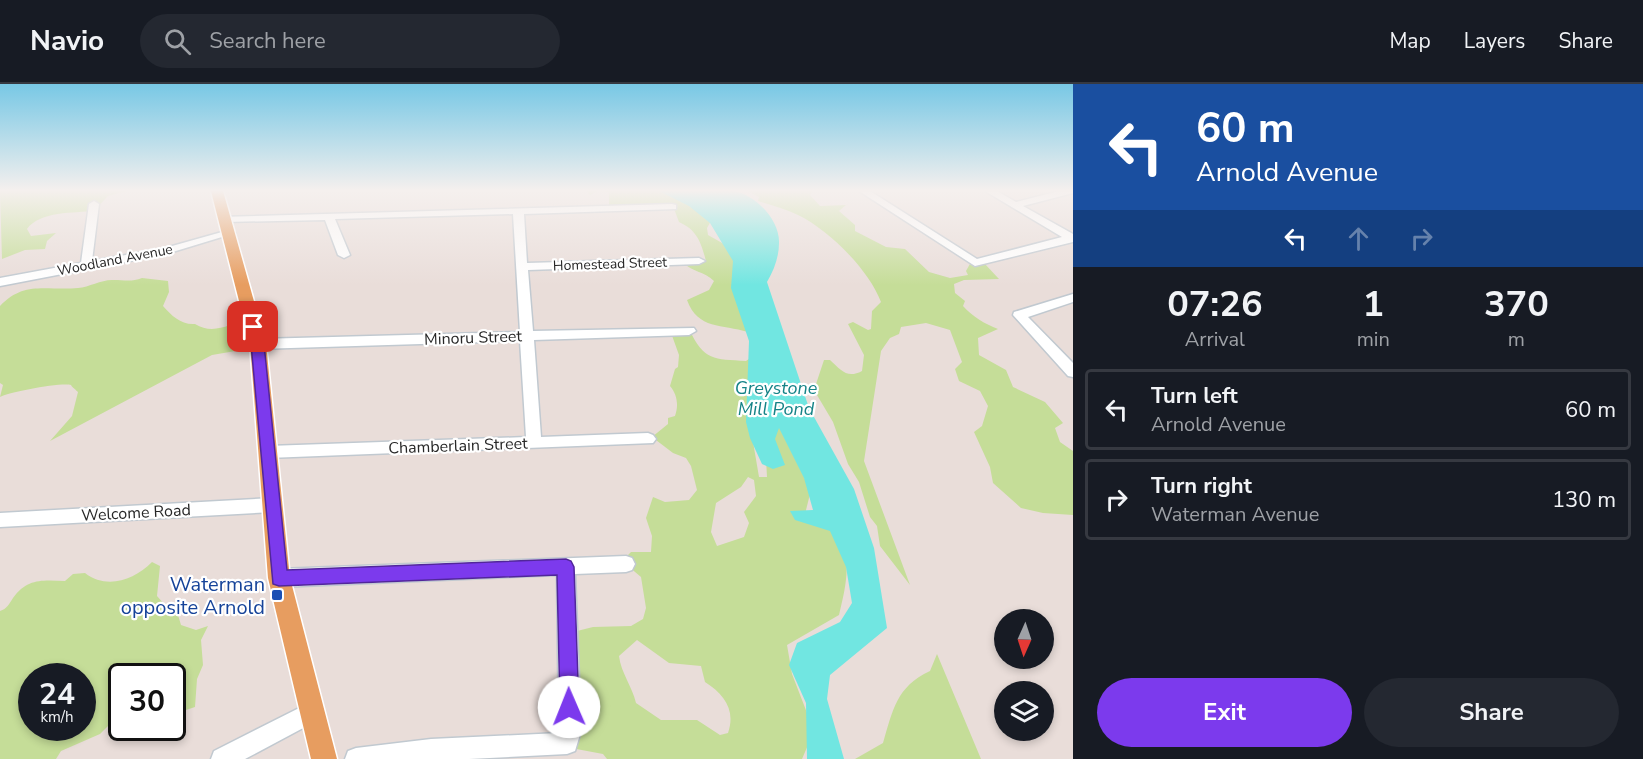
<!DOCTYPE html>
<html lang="en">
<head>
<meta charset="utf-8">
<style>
  :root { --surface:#171b24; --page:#242831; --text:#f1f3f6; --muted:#9ea1a6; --line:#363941; --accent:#7c3aed }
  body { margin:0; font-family:"Nunito Sans",sans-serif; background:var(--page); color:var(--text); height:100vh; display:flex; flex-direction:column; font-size:22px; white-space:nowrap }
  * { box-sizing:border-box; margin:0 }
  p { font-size:20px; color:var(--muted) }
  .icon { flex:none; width:33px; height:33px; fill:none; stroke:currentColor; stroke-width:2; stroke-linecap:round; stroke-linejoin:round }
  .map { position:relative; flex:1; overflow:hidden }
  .side { display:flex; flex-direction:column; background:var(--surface); width:570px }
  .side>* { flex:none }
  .banner { background:#1a4fa0; color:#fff; overflow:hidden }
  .needle { width:39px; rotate:183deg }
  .controls { position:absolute; left:994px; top:525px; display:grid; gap:12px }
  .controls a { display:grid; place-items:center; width:60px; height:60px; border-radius:50%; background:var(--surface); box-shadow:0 3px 9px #0003; font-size:30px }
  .speed { position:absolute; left:18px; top:579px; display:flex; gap:12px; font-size:30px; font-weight:700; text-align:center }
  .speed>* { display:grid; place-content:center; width:78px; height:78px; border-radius:50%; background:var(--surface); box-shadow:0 3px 9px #0003; line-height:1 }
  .speed small { font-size:15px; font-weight:400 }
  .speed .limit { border:3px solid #111; border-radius:9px; background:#fff; color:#111 }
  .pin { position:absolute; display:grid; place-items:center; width:51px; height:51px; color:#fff; margin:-26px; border-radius:12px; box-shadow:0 3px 9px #0006 }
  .me { position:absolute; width:66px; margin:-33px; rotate:359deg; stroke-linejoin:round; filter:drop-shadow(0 0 4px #0008) }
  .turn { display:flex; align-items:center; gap:21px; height:126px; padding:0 24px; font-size:27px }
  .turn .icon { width:78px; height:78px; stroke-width:2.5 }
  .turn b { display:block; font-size:42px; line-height:51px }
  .lanes { display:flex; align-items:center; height:57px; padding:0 24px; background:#0003; justify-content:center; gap:30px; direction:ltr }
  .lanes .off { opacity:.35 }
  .eta { display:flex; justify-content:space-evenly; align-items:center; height:102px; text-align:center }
  .eta b { font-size:36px; font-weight:700; line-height:42px }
  .cta { display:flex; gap:12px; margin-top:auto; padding:12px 24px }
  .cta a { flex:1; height:69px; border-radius:36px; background:var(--accent); color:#fff; font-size:24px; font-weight:700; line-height:69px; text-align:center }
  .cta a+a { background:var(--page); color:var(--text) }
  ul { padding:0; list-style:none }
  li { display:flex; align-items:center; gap:18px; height:81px; margin:0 12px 9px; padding:0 12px; border:3px solid var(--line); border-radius:6px }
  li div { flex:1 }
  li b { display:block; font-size:22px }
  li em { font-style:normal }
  header { display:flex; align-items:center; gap:36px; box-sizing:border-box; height:84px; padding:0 30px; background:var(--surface); border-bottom:2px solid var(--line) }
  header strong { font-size:28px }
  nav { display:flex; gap:33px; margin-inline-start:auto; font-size:21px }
  .search { width:420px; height:54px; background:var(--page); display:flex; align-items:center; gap:15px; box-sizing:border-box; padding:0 21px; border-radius:33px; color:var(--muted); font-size:22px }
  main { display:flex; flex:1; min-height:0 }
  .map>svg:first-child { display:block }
</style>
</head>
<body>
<header>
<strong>Navio</strong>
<div class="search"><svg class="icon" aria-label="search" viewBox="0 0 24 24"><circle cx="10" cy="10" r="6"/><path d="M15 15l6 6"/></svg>Search here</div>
<nav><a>Map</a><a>Layers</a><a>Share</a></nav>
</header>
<main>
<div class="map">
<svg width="1073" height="675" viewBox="0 0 1073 675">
  <rect width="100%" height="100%" fill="#e9ddd9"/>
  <path fill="#c5dd98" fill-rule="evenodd" d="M0,107h127l-19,5 -14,15c-20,2 -54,0 -67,18l4,7 25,-3 -9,8 -2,8 -20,1 -23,9z
    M587,107h82l42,30 -4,7 1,7 23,13 17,84c-26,-8 -50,-2 -61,-32l22,-10 5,-9c-10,-10 -22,-9 -30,-18l22,-2c-5,-19 -9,-31 -27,-39l-6,-16 -64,1v-15l-11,-1 -8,4z
    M748,107h64l-2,4 10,11 26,-1 -7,6 16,14v6l31,16 19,2 24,23 21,6 18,-3 -2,-4 5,-9 13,1 15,16 -35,1 -10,4 1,9 10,8 -2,5c10,11 22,18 35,23l-20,9 1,17 27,15 7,17 32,15 18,21 -8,5 5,14 13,9v64l-30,-2 -22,-5 -28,-25 -3,-16 -16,-35 8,-6 6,-20 -8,-15 -21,-10 -4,-12 7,-7 -12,-32 -24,-7 -25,4 -2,7 -9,4 -9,13 -17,110 46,124 -30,-39 -3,-20 -7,-9 -11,-35 -11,-18 -15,-42 -19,-32 10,-30h6c11,10 17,19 32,11l2,-16 -16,-31 5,-2 15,8 3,-1 1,-18 9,-9c-12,-32 -52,-72 -83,-87 -12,-6 -27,-10 -40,-14l1,-4z
    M142,194l26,3 1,11 -6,14c9,10 18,19 32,18 18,11 34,1 53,-6l11,29 -47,8 -162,86 22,-25 6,-24c-1,-1 -7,-6 -7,-7 -9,-3 -63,7 -71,12l3,-12 -3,-2v-77c24,-26 47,-15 78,-18 12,-1 24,-9 36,-8 10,0 18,2 28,-2z
    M689,245c15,32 25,30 57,32l7,-5 -3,68 9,53h8l-1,-18 10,-41 15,21 19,55 -5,20c9,5 24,11 31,20 18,23 9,55 3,81l-52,30 5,29 22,57 -12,28h-195l-4,-5 -32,-6 -2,-115 24,-6 38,-1 12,-7 3,-11 -5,-31 -19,-16 9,-9h20l1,-16 -6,-18 7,-21 12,5 24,-2 8,-10 -6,-24 -5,-8 -13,-5 -21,-16 16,-13v-6l7,-2c4,-11 2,-22 -5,-30l5,-17 3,-2 1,-12 -9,-25zM748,393l6,3 2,16 -12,16 5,11 -5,14 -27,9 -6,-14 5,-29 25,-16zM637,556l32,23 32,3 4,16c19,12 31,28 23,51l-8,2 -23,-15h-36l-25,-17c-4,-17 -15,-30 -17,-47z
    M152,478l8,4 -3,30 7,8 14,-1v12l3,10 15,5 12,-4 -7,14 2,25 -6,14 -2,28 -18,6 -5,-37h-50l-3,39 -19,19 -39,17 -5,8h-56v-148c7,-2 9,-7 13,-13 14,-20 30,-18 52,-17l8,-7 12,-1c22,17 49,7 67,-11zM32,592h50v52h-50z
    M937,570l44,105h-126l28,-16c10,-33 13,-56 47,-72z"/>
  <path fill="#71e6e1" d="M659,107c24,0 51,-4 74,0 22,3 47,29 46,52 0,14 -5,27 -12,39l42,126 45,81 20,59 13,80 -57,47 -3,24 17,60h-37l-1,-56 -17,-38 8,-22 43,-21 12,-19 -6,-36 -16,-36 -35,-11 -5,-9 23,-1 -9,-32 -25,-50 -4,11 10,26 -12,4 -11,-5 -12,-26 -4,-16 3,-81 -18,-53 2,-27 -23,-38 -21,-17z"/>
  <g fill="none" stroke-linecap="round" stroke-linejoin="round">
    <defs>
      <path id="minor" d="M859,107h11l107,68 85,-22 -77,-46h12l19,11 43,-11h14v2l-50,13 50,28v8l-98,24z
        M94,117l5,3 -7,57 73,-13 64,-18 6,3 -69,21 -166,32v-8l81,-15 8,-59z
        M672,120l4,1v4l-152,5 3,49 172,-5 6,3 -6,3 -171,6 5,61 161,-3 2,3 -7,4 -155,5 7,97 107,-4 5,2 3,4 -3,4 -385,15 -6,-2 -2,-4 2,-4 6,-2 258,-9 -6,-96 -262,8 -7,-5 7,-5 262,-7 -7,-118 -178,5 15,36 -6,3 -6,-3 -13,-35 -101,2 -5,-3 1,-2z
        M1073,210v8l-45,15 45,46v14l-5,-1 -55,-61 1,-3z
        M272,414l6,2 2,5 -2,5 -6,2 -272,15v-14z
        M626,472l6,2 3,6 -3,6 -6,2 -51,2 6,157 -6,20 -8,3 -98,5h-124l3,-8 8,-3 75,-9 128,-6 -2,-158 -278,12 -6,-3 -3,-6 3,-6 6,-3z
        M313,617l7,4 4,7 -4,7 -75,40h-34l3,-8z"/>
      <path id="major" d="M211,107h12l43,153 24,234 47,181h-26l-43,-181 -18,-234z"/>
    </defs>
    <use href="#minor" stroke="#c1c9d0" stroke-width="3"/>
    <use href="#major" stroke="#fff" stroke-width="3"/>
    <use href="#minor" fill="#fff" fill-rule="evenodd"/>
    <use href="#major" fill="#e79d60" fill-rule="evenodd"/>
  </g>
  <linearGradient id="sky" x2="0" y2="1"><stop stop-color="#78c8e5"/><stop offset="0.53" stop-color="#f5f0ee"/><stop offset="1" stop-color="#f5f0ee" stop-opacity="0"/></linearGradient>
  <rect width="1073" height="201" fill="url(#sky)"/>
  <path fill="#7c3aed" stroke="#51269a" stroke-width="1.5" d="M253,239l6,4 5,17 23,226 279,-11 5,2 3,6 5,140 -3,7 -7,3 -6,-3 -3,-7 -3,-132 -278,11 -6,-2 -22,-240 -4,-17z"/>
  <rect fill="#1a4fb4" stroke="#fff" stroke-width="2" x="271" y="505" width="12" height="12" rx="3"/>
  <g text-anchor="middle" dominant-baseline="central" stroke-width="4.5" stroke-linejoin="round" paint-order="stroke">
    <g font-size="14" fill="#272727" stroke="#fff">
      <text transform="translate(115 176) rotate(-11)">Woodland Avenue</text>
      <text transform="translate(610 180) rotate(-2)">Homestead Street</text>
    </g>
    <g font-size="16" fill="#272727" stroke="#fff">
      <text transform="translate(473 254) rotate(-2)">Minoru Street</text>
      <text transform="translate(458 362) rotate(-2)">Chamberlain Street</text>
      <text transform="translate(136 429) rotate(-3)">Welcome Road</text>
    </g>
    <g font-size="18" font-style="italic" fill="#158387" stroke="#fff">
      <text x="776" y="304">Greystone<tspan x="776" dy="21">Mill Pond</tspan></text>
    </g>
    <g font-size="20" fill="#164399" stroke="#fff" text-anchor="end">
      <text x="265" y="500">Waterman<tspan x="265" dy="23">opposite Arnold</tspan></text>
    </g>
  </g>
</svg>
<div class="controls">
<a><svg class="needle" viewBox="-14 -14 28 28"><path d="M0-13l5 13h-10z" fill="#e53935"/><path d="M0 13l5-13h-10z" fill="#9ea1a6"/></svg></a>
<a><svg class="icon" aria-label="layers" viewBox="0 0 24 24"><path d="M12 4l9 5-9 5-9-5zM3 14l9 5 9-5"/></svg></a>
</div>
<div class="speed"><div>24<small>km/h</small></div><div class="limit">30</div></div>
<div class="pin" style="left:253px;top:243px;background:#d93025"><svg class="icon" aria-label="arrive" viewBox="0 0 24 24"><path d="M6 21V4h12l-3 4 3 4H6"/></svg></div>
<svg class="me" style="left:569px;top:623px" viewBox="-20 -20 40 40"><circle r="19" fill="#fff"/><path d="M0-13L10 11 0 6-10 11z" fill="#7c3aed"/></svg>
</div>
<section class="side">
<div class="banner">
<div class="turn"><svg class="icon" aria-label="left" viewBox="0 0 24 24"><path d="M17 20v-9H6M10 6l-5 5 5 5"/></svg><div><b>60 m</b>Arnold Avenue</div></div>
<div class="lanes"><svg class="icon" aria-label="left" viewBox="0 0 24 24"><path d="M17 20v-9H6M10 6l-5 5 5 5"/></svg><svg class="icon off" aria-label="ahead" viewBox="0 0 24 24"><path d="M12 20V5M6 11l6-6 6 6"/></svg><svg class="icon off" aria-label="right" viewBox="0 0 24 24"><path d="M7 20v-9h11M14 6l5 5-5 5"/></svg></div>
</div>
<div class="eta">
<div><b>07:26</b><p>Arrival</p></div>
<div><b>1</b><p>min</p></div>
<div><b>370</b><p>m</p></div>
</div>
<ul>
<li><svg class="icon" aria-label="left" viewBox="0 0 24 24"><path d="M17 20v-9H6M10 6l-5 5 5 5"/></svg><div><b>Turn left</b><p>Arnold Avenue</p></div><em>60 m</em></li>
<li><svg class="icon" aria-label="right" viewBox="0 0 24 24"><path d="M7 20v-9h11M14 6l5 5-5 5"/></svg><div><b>Turn right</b><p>Waterman Avenue</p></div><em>130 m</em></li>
</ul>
<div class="cta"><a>Exit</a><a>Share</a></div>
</section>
</main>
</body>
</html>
